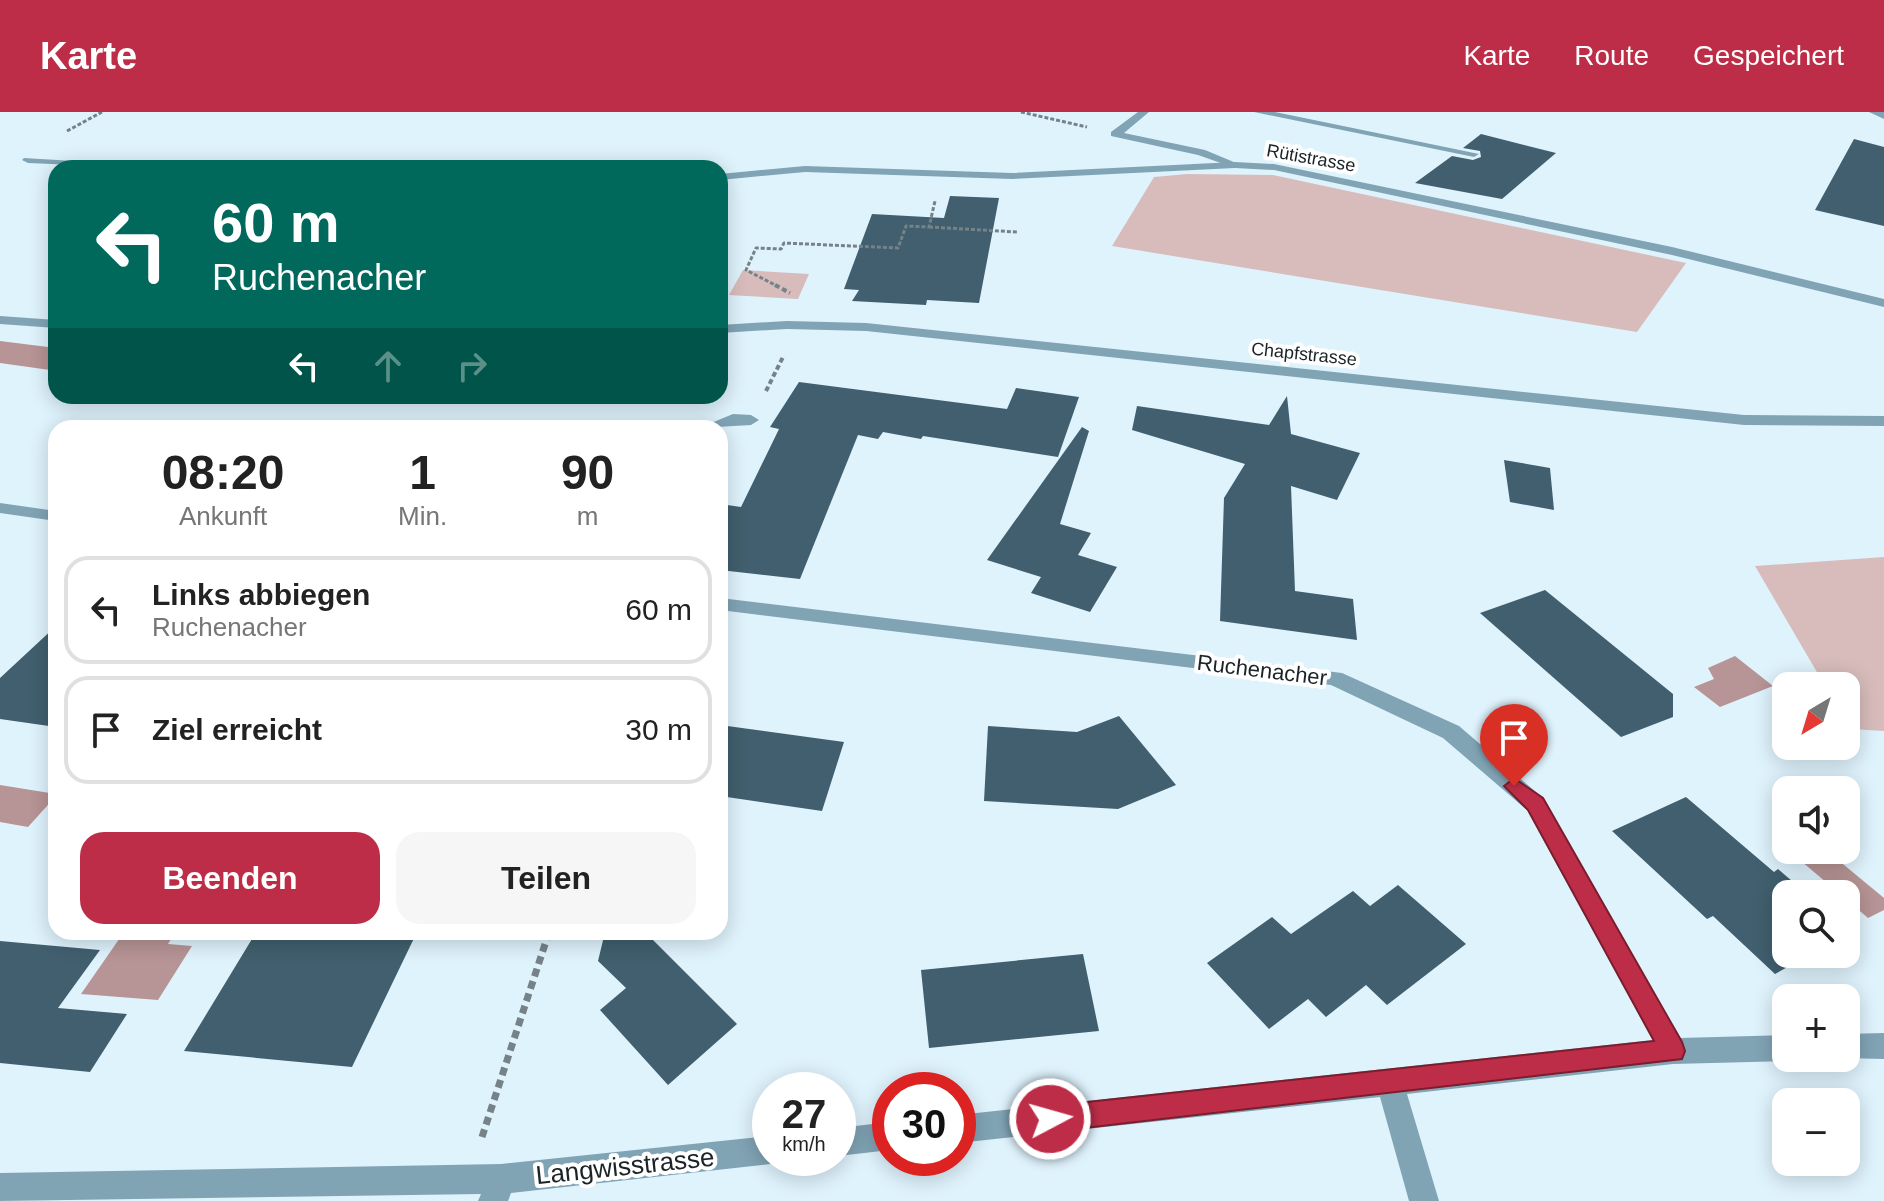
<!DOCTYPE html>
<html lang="de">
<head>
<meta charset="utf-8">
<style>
  :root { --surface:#fff; --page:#f6f6f6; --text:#222; --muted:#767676; --line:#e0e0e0; --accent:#be2d47 }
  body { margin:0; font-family:Arial,sans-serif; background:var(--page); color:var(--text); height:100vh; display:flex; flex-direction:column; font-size:30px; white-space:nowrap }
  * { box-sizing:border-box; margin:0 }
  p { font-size:26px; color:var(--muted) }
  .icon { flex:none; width:44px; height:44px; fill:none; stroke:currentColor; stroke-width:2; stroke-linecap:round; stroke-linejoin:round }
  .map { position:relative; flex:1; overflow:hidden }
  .sheet { position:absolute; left:48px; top:308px; width:680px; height:520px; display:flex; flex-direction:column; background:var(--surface); border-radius:24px; box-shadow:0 4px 20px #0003 }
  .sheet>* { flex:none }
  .hud { position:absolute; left:48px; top:48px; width:680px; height:244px; border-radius:24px; box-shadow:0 4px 20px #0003; background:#00695c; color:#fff; overflow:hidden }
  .needle { width:52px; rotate:218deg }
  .fabs { position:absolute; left:1772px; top:560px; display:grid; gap:16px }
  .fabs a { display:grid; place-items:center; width:88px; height:88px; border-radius:16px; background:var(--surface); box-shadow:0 4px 20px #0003; font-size:40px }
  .speed { position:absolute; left:752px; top:960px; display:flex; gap:16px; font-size:40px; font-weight:700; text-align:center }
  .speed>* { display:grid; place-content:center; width:104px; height:104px; border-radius:50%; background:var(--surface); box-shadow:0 4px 20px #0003; line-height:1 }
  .speed small { font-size:20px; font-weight:400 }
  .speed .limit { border:12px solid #d22; background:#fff; color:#111 }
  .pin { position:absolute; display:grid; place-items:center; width:68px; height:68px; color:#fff; margin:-82px -34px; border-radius:50% 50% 50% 0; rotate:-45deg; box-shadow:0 0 8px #0007 }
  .pin .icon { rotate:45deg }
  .me { position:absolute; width:88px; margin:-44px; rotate:84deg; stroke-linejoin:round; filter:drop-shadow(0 0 6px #0008) }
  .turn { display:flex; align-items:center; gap:28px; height:168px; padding:0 32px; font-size:36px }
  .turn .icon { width:104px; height:104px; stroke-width:2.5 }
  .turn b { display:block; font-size:56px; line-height:68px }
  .lanes { display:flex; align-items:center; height:76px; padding:0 32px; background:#0003; justify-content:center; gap:40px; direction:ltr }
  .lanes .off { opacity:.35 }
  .eta { display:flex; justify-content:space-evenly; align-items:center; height:136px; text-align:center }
  .eta b { font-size:48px; font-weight:700; line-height:56px }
  .button { display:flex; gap:16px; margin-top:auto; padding:16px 32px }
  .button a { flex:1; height:92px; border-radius:24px; background:var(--accent); color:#fff; font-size:32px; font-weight:700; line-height:92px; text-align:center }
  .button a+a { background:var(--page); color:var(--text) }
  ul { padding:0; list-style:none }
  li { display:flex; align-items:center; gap:24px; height:108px; margin:0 16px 12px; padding:0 16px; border:4px solid var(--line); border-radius:24px }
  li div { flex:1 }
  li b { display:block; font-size:30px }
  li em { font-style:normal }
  header { display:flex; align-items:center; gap:48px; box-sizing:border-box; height:112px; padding:0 40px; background:var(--accent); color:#fff }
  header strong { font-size:38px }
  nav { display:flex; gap:44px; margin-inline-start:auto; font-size:28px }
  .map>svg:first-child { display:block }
</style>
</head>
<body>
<header>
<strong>Karte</strong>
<nav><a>Karte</a><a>Route</a><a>Gespeichert</a></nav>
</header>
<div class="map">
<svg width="1884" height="1089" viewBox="0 0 1884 1089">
  <rect width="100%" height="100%" fill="#dff3fd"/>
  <path fill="#d8bcbc" d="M1187,62l86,1 413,88 -49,69 -525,-86 42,-69z
    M743,158l66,4 -11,25 -69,-4z
    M1884,445v174l-33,-2 -5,-8v-35h-21l-70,-120z"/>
  <path fill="#b79495" d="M0,229l56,7v18l-6,4 -50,-7z
    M1735,544l38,30 -53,21 -26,-20 20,-8 -6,-11z
    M0,673l56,9v2l-28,31 -28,-5z
    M1788,738h38l58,48v12l-16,8 -22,-19v-5h-6z
    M124,820h51l-7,12 24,2 -34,54 -77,-6z"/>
  <path fill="#415f6e" d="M1481,22l75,19 -54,46 -87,-16 37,-27 21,4 8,-3 -1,-6 -17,-3z
    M1854,27l30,8v79l-69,-16z
    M950,84l49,2 -20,105 -52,-3 -1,5 -74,-4 7,-11 -15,-1 28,-75 72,4z
    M799,270l208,27 9,-21 63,9 -21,60 -135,-21 -2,3 -38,-7 -5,7 -20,-4 -58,144 -80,-9v-66l21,3 38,-78 -9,-2z
    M1287,284l4,38 69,19 -23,47 -46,-14 4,105 58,8 4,41 -137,-19 4,-123 21,-34 -113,-34 5,-24 132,19z
    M1082,315l7,4 -29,93 31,9 -13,22 39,12 -27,45 -59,-19 10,-16 -54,-17z
    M1504,348l46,8 4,42 -44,-8z
    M1545,478l128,104v23l-52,20 -141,-124z
    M56,514v101l-56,-8v-41z
    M1119,604l57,69 -58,24 -134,-8 4,-75 89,6z
    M720,613l124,17 -22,69 -102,-15z
    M1686,685l88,75 4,-3 29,25h-21v60h25l-36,20 -62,-58 -6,3 -95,-88z
    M1398,773l68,59 -79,61 -21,-20 -40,32 -18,-18 -39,30 -62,-66 65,-46 19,17 62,-43 17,15z
    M300,820h117l-65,135 -168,-16 71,-117 41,4z
    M605,820h40l92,92 -69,61 -68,-75 26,-22 -28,-27z
    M0,829l100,9 -42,58 69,6 -37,58 -90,-9z
    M1083,842l16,77 -170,17 -8,-78z"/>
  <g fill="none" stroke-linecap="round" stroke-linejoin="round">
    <path stroke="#758389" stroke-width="3" stroke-dasharray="4 2" stroke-linecap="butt" d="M1021,0l66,15
      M67,19l35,-19
      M929,115l88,5
      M779,175l-33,-17 10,-22 25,1 3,-6 114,5 8,-22 23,1 6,-26"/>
    <path stroke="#758389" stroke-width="4" stroke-dasharray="5 3" stroke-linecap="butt" d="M775,173l15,8
      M766,279l17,-34"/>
    <path stroke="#758389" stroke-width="7" stroke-dasharray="8 5" stroke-linecap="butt" d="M482,1025l67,-205"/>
    <path fill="#81a4b5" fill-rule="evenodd" d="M1138,0h11l-25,21 81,17 36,15 -6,3 -37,-13 -87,-19v-4z
      M1254,0h21l204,42 -5,3z
      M733,302l18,1 8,5 -8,5 -52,3z"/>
    <path fill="#81a4b5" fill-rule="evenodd" d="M1869,0h15v7z
      M24,46l115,7 6,3 -117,-5 -6,-3z
      M1235,50l39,2 398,83 212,52v8l-212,-52 -398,-85 -39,-2 -223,11 -207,-7 -85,8v-6l85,-8 207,7z
      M0,204l56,4v8l-56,-4z
      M787,209l79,2 878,92 140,1v10l-140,-1 -878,-94 -79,-2 -67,4v-8z
      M0,391l56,8v10l-56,-8z
      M720,486l622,75 117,53 84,72 137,240 106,-3v23h7l-7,3 -113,3 -266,30 32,107h-30l-29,-104 -422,46v-28l695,-75 -126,-230 -84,-72 -112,-53 -611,-75z
      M1884,921v26l-43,-1h5v-24z
      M890,1010v28l-52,6v-28z
      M770,1024v22h11l-11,6 -259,29 -3,8h-30l3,-7 -481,7v-28l501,-9z"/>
  </g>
  <path fill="#be2d47" stroke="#7c1d2e" stroke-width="2" d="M1514,666l29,20 139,244 3,9 -3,8 -632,73 -9,-4 -3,-9 3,-9 9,-4 604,-65 -126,-231 -24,-24z"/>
  <g text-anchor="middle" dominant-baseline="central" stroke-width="8" stroke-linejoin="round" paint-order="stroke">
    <g font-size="18" fill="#1b2326" stroke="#fff">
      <text transform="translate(1311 46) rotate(10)">Rütistrasse</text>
      <text transform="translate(1304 242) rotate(6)">Chapfstrasse</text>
    </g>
    <g font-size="22" fill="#1b2326" stroke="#fff">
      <text transform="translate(1262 558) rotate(7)">Ruchenacher</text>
    </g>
    <g font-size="26" fill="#1b2326" stroke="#fff">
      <text transform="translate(625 1054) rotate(-6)">Langwisstrasse</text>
    </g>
  </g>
</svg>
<div class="fabs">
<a><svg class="needle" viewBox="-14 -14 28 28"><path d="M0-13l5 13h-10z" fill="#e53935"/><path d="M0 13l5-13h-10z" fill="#767676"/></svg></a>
<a><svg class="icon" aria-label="sound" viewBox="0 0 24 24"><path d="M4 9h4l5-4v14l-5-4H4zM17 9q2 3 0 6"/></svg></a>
<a><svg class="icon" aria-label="search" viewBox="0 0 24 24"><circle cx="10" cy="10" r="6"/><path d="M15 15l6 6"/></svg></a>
<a>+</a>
<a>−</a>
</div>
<div class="speed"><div>27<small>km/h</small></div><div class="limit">30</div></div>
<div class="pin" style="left:1514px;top:674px;background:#d93025"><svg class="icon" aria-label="arrive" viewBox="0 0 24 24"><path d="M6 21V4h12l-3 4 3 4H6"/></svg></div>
<svg class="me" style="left:1050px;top:1007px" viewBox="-20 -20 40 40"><circle r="17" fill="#be2d47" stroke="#fff" stroke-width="3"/><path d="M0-11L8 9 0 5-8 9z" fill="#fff"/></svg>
<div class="hud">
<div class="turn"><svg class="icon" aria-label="left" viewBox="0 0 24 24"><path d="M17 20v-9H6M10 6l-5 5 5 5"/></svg><div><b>60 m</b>Ruchenacher</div></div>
<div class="lanes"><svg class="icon" aria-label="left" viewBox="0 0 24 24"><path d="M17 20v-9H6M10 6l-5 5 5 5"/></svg><svg class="icon off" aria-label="ahead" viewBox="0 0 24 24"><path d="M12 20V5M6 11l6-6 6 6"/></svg><svg class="icon off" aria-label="right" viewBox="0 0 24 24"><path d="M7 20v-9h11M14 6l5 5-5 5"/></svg></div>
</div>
<section class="sheet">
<div class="eta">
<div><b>08:20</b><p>Ankunft</p></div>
<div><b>1</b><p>Min.</p></div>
<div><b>90</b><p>m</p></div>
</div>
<ul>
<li><svg class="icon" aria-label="left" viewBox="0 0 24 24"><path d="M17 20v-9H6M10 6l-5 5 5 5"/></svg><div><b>Links abbiegen</b><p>Ruchenacher</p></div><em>60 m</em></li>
<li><svg class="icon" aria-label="arrive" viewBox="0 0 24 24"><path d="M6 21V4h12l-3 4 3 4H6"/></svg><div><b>Ziel erreicht</b></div><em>30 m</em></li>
</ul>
<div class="button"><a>Beenden</a><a>Teilen</a></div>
</section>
</div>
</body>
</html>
